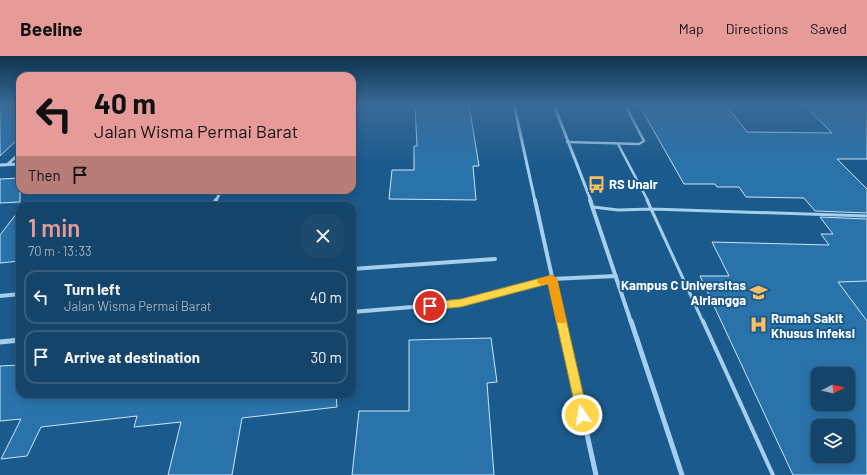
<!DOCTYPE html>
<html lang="en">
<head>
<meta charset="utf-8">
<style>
  :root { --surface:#144469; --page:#1d4b6f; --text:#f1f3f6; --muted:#9db0c0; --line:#335c7d; --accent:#e69b98 }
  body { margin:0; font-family:Barlow,sans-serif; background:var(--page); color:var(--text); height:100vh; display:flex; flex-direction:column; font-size:15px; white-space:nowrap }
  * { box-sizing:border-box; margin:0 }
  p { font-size:13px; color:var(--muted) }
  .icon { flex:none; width:22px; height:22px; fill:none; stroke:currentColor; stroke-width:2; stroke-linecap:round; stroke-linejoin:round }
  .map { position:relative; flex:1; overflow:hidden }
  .panel { position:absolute; left:16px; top:146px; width:340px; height:196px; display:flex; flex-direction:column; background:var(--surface); border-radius:12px; box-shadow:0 2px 10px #0003,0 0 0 1px var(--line) }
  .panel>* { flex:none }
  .guide { position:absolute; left:16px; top:16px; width:340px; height:122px; border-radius:12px; box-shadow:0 2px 10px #0003,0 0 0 1px var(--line); background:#e69b98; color:#111; overflow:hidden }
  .needle { width:26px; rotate:83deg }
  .fabs { position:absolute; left:811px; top:311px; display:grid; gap:8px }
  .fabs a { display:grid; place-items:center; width:44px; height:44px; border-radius:8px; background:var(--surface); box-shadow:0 2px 10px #0003,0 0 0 1px var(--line); font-size:20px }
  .pin { position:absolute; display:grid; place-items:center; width:34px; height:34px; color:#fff; margin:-17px; border:2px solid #fff; border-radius:50%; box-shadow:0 1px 4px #0007 }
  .me { position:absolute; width:44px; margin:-22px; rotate:347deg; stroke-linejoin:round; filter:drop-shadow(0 0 3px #0008) }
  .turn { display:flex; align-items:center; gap:14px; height:84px; padding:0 12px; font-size:18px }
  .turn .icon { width:52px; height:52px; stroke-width:2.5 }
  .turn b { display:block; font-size:28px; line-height:34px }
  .then { display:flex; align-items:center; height:38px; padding:0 12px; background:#0003; gap:8px; font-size:15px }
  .round { display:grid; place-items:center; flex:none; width:42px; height:42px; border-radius:12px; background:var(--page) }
  .head { display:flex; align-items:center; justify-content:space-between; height:68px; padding:0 12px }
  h1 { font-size:24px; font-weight:600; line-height:30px; color:var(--accent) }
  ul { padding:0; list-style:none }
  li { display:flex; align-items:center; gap:12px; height:54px; margin:0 8px 6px; padding:0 4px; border:2px solid var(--line); border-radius:12px }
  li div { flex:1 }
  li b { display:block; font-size:15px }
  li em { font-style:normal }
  header { display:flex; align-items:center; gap:24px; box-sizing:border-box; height:56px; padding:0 20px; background:var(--accent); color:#111 }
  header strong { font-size:19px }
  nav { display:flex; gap:22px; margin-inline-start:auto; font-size:14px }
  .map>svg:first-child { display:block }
</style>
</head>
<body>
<header>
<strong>Beeline</strong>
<nav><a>Map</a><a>Directions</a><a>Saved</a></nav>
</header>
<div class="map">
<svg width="867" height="419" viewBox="0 0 867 419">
  <rect width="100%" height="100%" fill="#1b5a8c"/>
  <path fill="#246ea5" d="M867,225v40l-29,-39z"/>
  <path fill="#2a73aa" stroke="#cce6f9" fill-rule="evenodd" d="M0,49h20v32l-20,19z
    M415,49h54l10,61h-6l3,34 -87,-1 3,-29h22v-24h3z
    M639,49h87l21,27 85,1 -28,-28h63v54h-30l30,30v24l-52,-2 -11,-13 -58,-1 -7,-10h-22l-2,-3h-31z
    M20,122v24l-20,1v-24z
    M20,153v52l-20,2v-28z
    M820,161l47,2v62l-29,1 29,39v154h-74l-93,-199h29l-17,-34 117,3 -8,-11h12zM818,318h30v30h-30zM818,370h30v30h-30z
    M491,282l6,44 -10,1 7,92h-142l7,-64h50v-71z
    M20,309v29h316l1,13 -95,11 -10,57h-64l13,-53 -47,5 3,-11 -96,11 -14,29 -26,3 20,-40 -21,2v-55z"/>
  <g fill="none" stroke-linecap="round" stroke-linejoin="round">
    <path stroke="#a6cfed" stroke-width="2.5" d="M567,86l72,2 5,-3 -19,-36
      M618,88l30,57"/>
    <path stroke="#a6cfed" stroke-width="3" d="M647,144l56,122
      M593,151l25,3 34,-1 215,7"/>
    <path stroke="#a6cfed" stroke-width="4" d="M703,265l70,154"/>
    <path stroke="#a6cfed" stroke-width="3" d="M514,49l21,96
      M554,49l37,96
      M8,108l12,-11
      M0,109l20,-1
      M216,145l5,-11"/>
    <path stroke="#a6cfed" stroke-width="4" d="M535,144l27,122
      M590,144l41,122
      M213,150l3,-6
      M352,213l143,-10
      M0,240l20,-2
      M352,256l109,-9 91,-24 64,-3"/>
    <path stroke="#a6cfed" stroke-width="5" d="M562,265l34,154
      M631,265l51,154
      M0,286l20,-2"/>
  </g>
  <linearGradient id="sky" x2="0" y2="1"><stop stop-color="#0f324d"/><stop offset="0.45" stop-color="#396b99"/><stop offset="1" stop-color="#396b99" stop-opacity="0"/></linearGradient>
  <rect width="867" height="108" fill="url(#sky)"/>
  <path fill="#ffd54a" stroke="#a68a30" d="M552,219l5,4 31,136 -1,4 -5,1 -4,-1 -1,-4 -29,-131 -87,23 -31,3 -3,-1 -2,-3 2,-3 3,-1 31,-3z"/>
  <path fill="#f59e0b" d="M552,219l5,4 9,41 -1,3h-7l-2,-3 -8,-37 -7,2 -4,-3 1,-3z"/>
  <defs>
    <symbol id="bus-bare" viewBox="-9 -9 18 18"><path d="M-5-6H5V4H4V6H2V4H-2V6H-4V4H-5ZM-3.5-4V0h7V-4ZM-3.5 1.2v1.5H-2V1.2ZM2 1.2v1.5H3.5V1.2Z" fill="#febe63" stroke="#1b5a8c" stroke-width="2.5" paint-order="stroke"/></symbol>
    <symbol id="university-bare" viewBox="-9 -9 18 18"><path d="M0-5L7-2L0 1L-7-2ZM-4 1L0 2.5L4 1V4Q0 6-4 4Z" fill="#febe63" stroke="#1b5a8c" stroke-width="2.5" paint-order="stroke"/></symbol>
    <symbol id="hospital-bare" viewBox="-9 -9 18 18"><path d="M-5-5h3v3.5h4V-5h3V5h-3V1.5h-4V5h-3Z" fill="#febe63" stroke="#1b5a8c" stroke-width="2.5" paint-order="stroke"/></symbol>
  </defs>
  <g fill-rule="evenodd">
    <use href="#bus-bare" x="584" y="116" width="25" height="25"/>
    <use href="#university-bare" x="746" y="224" width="25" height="25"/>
    <use href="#hospital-bare" x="746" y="256" width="25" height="25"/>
  </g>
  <g text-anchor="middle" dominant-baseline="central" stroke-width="4" stroke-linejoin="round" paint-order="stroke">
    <g font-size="13" font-weight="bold" fill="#fff" stroke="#1b5a8c" text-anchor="start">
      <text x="609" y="128">RS Unair</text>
      <text x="746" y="229" text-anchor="end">Kampus C Universitas<tspan x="746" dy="15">Airlangga</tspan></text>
      <text x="771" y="262">Rumah Sakit<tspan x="771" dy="15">Khusus Infeksi</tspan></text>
    </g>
  </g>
</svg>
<div class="fabs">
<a><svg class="needle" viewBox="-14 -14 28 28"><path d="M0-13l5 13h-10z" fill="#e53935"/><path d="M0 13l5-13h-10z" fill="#9db0c0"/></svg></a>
<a><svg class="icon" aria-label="layers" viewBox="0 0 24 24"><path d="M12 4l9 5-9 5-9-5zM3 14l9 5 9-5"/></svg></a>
</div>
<div class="pin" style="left:430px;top:250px;background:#d93025"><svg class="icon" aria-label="arrive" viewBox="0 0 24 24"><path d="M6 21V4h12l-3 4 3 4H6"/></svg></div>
<svg class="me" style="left:582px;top:359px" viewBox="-20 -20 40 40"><circle r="17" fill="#ffd54a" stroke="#fff" stroke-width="3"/><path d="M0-11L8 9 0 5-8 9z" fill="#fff"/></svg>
<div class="guide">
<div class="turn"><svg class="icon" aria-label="left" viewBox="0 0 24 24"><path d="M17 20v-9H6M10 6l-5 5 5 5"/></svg><div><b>40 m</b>Jalan Wisma Permai Barat</div></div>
<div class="then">Then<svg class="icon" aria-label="arrive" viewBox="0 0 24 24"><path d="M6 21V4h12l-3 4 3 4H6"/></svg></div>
</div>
<section class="panel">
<div class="head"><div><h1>1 min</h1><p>70 m · 13:33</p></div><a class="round"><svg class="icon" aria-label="close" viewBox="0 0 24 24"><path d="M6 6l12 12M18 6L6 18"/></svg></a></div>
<ul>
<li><svg class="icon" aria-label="left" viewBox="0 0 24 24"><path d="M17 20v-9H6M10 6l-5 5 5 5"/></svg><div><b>Turn left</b><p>Jalan Wisma Permai Barat</p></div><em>40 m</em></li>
<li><svg class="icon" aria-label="arrive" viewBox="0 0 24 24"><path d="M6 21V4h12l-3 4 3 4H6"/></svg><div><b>Arrive at destination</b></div><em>30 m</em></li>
</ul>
</section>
</div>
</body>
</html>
